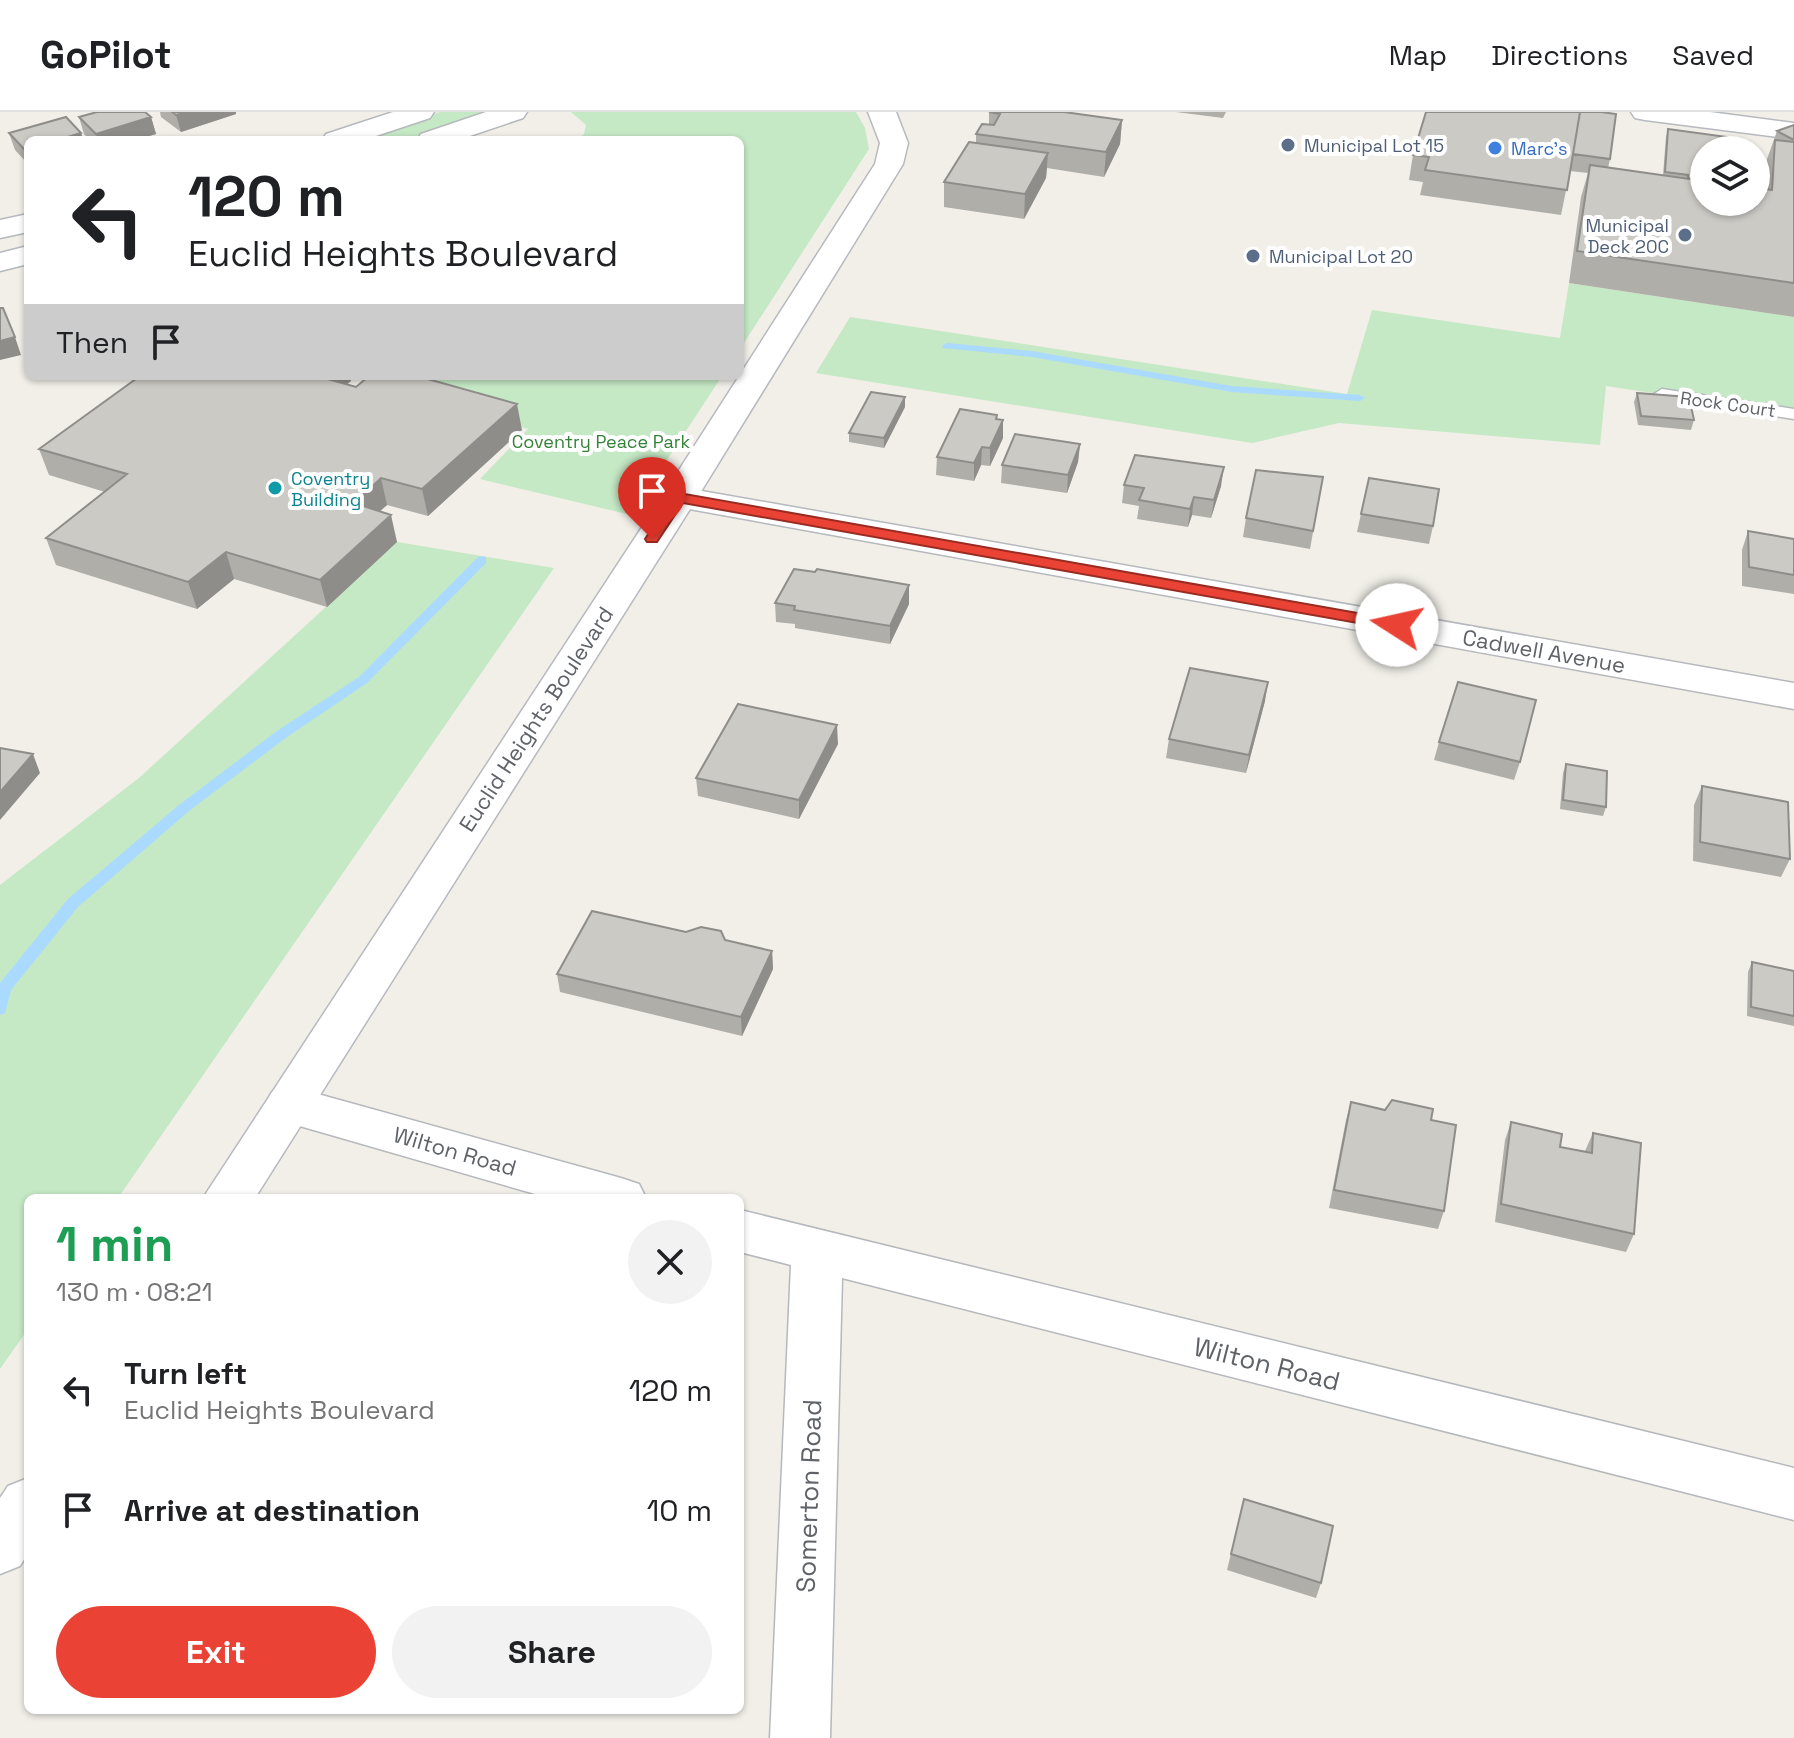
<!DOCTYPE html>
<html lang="en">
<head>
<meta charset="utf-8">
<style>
  :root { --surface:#fff; --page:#f2f2f2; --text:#202124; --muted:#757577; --line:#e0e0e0; --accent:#ea4335 }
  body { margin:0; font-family:"Space Grotesk",sans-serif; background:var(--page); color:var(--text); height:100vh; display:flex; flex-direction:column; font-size:30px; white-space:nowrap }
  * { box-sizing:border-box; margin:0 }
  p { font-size:26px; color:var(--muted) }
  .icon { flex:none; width:44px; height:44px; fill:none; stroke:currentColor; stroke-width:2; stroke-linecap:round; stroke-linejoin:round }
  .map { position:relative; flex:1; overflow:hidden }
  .sheet { position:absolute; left:24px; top:1082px; width:720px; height:520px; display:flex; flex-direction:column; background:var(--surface); border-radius:12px; box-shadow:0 2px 6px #0004 }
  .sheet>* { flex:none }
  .hud { position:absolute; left:24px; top:24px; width:720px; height:244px; border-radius:12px; box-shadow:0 2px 6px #0004; background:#fff; color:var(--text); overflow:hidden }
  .controls { position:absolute; left:1690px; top:24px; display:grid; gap:16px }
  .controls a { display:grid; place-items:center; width:80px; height:80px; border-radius:50%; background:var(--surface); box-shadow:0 2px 6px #0004; font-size:40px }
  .pin { position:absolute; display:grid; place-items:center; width:68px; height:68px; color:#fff; margin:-82px -34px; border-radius:50% 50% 50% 0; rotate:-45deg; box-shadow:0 0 8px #0007 }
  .pin .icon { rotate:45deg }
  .me { position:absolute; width:88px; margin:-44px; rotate:280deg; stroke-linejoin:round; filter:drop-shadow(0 0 6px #0008) }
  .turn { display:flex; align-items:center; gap:28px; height:168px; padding:0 32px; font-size:36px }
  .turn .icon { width:104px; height:104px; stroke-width:2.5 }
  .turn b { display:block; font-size:56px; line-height:68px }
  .then { display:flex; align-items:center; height:76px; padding:0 32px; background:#0003; gap:16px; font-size:30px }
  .round { display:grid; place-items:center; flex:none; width:84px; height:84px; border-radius:42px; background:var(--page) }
  .headline { display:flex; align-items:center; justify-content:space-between; height:136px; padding:0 32px }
  h1 { font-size:48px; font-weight:600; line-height:60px; color:#1e9e55 }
  .primary-button { display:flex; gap:16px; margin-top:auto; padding:16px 32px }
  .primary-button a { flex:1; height:92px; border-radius:48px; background:var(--accent); color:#fff; font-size:32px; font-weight:600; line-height:92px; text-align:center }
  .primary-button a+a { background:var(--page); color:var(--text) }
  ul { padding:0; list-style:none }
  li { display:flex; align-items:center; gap:24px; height:120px; padding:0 32px }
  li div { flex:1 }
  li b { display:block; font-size:30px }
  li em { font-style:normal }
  header { display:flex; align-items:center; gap:48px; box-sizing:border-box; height:112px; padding:0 40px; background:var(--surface); border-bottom:2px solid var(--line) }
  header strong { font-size:38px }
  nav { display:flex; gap:44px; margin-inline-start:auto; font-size:28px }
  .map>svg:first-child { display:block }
</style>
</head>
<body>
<header>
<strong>GoPilot</strong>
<nav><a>Map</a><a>Directions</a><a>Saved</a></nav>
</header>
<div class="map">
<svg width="1794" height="1626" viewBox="0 0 1794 1626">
  <rect width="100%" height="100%" fill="#f1efe8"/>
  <path fill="#c5e8c5" d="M440,0h50l-77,28h-56z
    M571,0h285l9,16 4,21 -129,200v-209h-163l7,-6 2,-9z
    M1569,171l225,34v97l-188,-28 -6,59 -261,-22 -87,20 -436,-70 34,-56 497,77 25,-84 188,28z
    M347,264h375l-91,139 -151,-36 48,-50z
    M397,430l157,26 -436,630h-90v131l-28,40v-484l139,-107z"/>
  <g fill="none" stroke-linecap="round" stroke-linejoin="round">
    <path fill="#aadaff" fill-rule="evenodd" d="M947,231l85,8 200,35 128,9 5,3 -5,3 -128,-9 -200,-35 -89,-9 -1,-2z
      M482,444l4,1v6l-119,120 -80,54 -98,74 -111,96 -67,83 -6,23 -5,2v-32l68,-84 111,-94 98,-74 82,-54 119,-120z"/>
    <defs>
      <path id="lane" d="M1662,277l132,20v10l-138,-21 -2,-4z"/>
      <path id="street" d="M393,0h41l-4,6 -66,22h-42l4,-6z
        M486,0h41l-4,6 -65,22h-41l4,-6z
        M28,102v18l-28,6v-18z
        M28,134v18l-28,7v-18z
        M679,375l1115,196v26l-1127,-204 -6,-7 6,-7z
        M289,974l332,92 18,6 7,14h-97l-277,-80 -7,-13 7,-13z
        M740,1098l1054,258v52l-952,-242 -12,460h-60l21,-473 -51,-13z"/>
      <path id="secondary" d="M868,0h28l12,31 -5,21 -206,334 -442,700h-52l458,-700 214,-334 5,-21z
        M1631,0h79l84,11v16l-149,-19 -10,-2z
        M28,1366v75l-8,13 -20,8v-76l8,-12z"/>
    </defs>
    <use href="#lane" stroke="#b5b8bc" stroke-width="3"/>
    <use href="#street" stroke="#b5b8bc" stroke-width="3"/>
    <use href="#secondary" stroke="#b6babf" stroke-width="3"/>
    <use href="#lane" fill="#fff" fill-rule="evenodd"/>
    <use href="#street" fill="#fff" fill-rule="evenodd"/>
    <use href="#secondary" fill="#fff" fill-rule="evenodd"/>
  </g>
  <path fill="#afaea9" d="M160,0h76v2l-55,18 -20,-15z
    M989,0l133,8 -2,24 -16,33 -57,-9 -1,10 -22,41 -80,-12v-25l32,-39v-9l13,-10z
    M1176,0h50l-3,6z
    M1426,0l184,47 -2,9 55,7 3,-38 2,-8 36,73 59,-13 1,-18 3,-9h-1l11,-31 17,-6v192l-225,-34 12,-86 7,-24 -18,-2 -9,44 -141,-20 3,-13 -14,-2 4,-25z
    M79,5h72l5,17 -21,6h-45l-6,-6z
    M9,21h72l2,7h-55v24l-13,-14z
    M351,269l-4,3 175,46 -94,86 -41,-11 -7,6 17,31 -70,65 -93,-28 -37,30 -141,-44 -10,-27 59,-46 -56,-17 -10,-26z
    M1637,281l57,27 -3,10 -53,-5 -4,-23z
    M905,295l-21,41 -35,-6v-9z
    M997,307l6,19 -13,28 -9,-1 -7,16 -38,-6 1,-18z
    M1080,332l-2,18 -11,31 -66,-10 1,-18z
    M1323,365l-13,72 -67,-12 3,-19z
    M1369,366l64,48 -4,18 -72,-12z
    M1124,373l97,1 -10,32 -19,-3 -4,12 -51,-8 2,-13 -17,-3z
    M1748,419l46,8v55l-52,-8v-36z
    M775,491l134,1 -19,40 -95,-16v-4l-19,-2z
    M1265,589l-19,72 -80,-15 3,-19z
    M1439,630l81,20 -6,18 -80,-20z
    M838,632l-39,75 -101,-23 -2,-18z
    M1566,652l40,43 -3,9 -43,-7 3,-36z
    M1702,674l88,73 -9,18 -88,-16 1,-56z
    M686,820l86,19 1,18 -31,67 -182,-44 -3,-18z
    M1752,850l42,9v55l-47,-10 1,-44z
    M1351,990l80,18 13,91 -6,18 -109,-21 17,-88z
    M1511,1010l49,25 25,4 8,-18 41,101 -8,18 -131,-30 10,-82z
    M1244,1387l77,84 -5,15 -89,-28z"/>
  <path fill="#8f8d8a" d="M186,0h50v2l-55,18 -5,-17z
    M151,5l5,17 -21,6h-37l-2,-6z
    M1122,8l-2,24 -16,33 2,-25z
    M81,21l2,7h-25z
    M1048,41l-2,25 -22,41 1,-25z
    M15,225l6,18 -21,5v-19z
    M317,264h33l1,5 -27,21z
    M905,285v10l-21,41v-10z
    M517,292l5,26 -94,86 -6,-27z
    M1003,308v18l-13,28v-18z
    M1080,332l-2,18 -11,31 1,-18z
    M982,335l-1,18 -7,16v-18z
    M1224,355l-3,19 -10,32 3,-18z
    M381,366l6,27 -27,24 -6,-26z
    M1194,385l-2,18 -4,12 2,-18z
    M391,403l6,27 -70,65 -7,-27z
    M226,440l8,27 -37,30 -9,-27z
    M909,473v19l-19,40v-18z
    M1268,570l-3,19 -19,72 3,-18z
    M837,613l1,19 -39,75v-19z
    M33,642l7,19 -40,47v-28z
    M772,839l1,18 -31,67 -1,-19z"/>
  <path fill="#cccac5" stroke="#8f8d8a" stroke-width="2" d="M97,0h48l6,5 -55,17 -17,-17z
    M172,0h14l-10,3z
    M989,0h75l58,8 -16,32 -130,-18 6,-10 12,1 6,-11z
    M1426,0h154l-13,78 -142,-20 4,-13 -16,-2z
    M1580,0h21l15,2 -6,45 -37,-5z
    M66,5l15,16 -23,7h-30v9l-3,1 -16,-17z
    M1794,13v15l-17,-9z
    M1668,17l74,10 -1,11h-37v31l-16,-3v-3l-23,-3z
    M1775,28l19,2v141l-217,-32 13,-86 114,16v21h52v-14l16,2z
    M969,30l79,11 -23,41 -81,-12z
    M0,196h3l12,29 -15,4z
    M140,264h177l39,11 13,-11h48l100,28 -95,85 -41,-11 -27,25 37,12 -71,65 -94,-28 -38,30 -142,-44 81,-64 -88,-25z
    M871,280l34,5 -21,41 -35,-5z
    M1637,281l52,4 5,23 -53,-4z
    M960,297l37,6 -1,4 7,1 -13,28 -8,-1 -8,16 -37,-6z
    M1015,322l65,10 -12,31 -66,-10z
    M1135,343l89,12 -10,33 -20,-3 -4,12 -51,-9 5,-12 -20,-3z
    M1256,358l67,7 -10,54 -67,-13z
    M1369,366l70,11 -6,37 -72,-12z
    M1748,419l46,8v36l-45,-8z
    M794,457l21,3 2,-3 92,16 -19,41 -96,-16 1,-4 -20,-3z
    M1190,556l78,14 -19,73 -80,-16z
    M1458,570l78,18 -16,62 -81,-20z
    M738,592l99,21 -38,75 -103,-22z
    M0,636l33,6 -33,38z
    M1566,652l41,7 -1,36 -43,-7z
    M1702,674l86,16 2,57 -90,-17z
    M592,799l94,21 15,-5 20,4 4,9 47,11 -31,66 -184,-43z
    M1752,850l42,9v45l-43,-9z
    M1392,988l41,9 -2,11 25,5 -12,86 -110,-21 17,-88 34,8z
    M1511,1010l51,12 -2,13 32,6 1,-20 48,10 -7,91 -133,-30z
    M1244,1387l89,27 -12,57 -90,-29z"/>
  <path fill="#ea4335" stroke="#982c22" stroke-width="2" d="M679,381l718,127 8,5 -8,5 -714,-127 -26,39h-10l-2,-3 29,-45z"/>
  <g fill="#5c6f8a" stroke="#fff" stroke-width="3">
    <circle cx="1288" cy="33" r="8"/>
    <circle cx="1685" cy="123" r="8"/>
    <circle cx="1253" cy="144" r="8"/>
  </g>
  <circle fill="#3f7fe0" stroke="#fff" stroke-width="3" cx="1495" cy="36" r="8"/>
  <circle fill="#0f9aa8" stroke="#fff" stroke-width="3" cx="275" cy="376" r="8"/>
  <g text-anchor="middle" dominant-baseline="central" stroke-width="8" stroke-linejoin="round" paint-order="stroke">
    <g font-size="18" fill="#4e5e75" stroke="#fff" text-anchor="start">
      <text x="1304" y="33">Municipal Lot 15</text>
      <text x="1669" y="113" text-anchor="end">Municipal<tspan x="1669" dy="21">Deck 20C</tspan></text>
      <text x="1269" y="144">Municipal Lot 20</text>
    </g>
    <g font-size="18" fill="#366cbe" stroke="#fff" text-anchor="start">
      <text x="1511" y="36">Marc's</text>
    </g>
    <g font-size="18" fill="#5f6368" stroke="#fff">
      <text transform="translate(1728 292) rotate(8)">Rock Court</text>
    </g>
    <g font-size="18" fill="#348238" stroke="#fff">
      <text x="601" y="329">Coventry Peace Park</text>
    </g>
    <g font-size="18" fill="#0d838f" stroke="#fff" text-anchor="start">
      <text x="291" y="366">Coventry<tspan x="291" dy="21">Building</tspan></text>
    </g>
    <g font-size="22" fill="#5f6368" stroke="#fff">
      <text transform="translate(1544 539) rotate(10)">Cadwell Avenue</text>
      <text transform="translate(536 607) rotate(-57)">Euclid Heights Boulevard</text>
      <text transform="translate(455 1039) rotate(16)">Wilton Road</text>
    </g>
    <g font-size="26" fill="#5f6368" stroke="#fff">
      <text transform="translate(1267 1252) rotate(14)">Wilton Road</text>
      <text transform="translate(809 1384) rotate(-88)">Somerton Road</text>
    </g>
  </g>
</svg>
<div class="controls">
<a><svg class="icon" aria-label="layers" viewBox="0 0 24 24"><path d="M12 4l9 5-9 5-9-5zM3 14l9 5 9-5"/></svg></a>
</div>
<div class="pin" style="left:652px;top:427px;background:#d93025"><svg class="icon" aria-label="arrive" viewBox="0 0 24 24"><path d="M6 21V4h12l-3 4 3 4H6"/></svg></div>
<svg class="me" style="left:1397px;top:513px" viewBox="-20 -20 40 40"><circle r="19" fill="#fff"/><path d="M0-13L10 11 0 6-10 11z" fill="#ea4335"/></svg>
<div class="hud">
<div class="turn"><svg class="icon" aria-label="left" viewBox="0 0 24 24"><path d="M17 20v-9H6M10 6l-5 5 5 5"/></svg><div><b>120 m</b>Euclid Heights Boulevard</div></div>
<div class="then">Then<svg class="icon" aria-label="arrive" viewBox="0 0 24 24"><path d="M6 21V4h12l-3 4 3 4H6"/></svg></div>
</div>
<section class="sheet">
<div class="headline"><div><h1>1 min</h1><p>130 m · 08:21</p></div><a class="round"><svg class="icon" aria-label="close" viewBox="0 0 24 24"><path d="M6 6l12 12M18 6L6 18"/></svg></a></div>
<ul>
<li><svg class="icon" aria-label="left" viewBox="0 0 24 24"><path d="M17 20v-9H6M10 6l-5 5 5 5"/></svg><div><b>Turn left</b><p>Euclid Heights Boulevard</p></div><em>120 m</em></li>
<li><svg class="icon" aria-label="arrive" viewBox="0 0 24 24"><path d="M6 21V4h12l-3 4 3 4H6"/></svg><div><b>Arrive at destination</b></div><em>10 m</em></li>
</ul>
<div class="primary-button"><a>Exit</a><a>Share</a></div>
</section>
</div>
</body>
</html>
